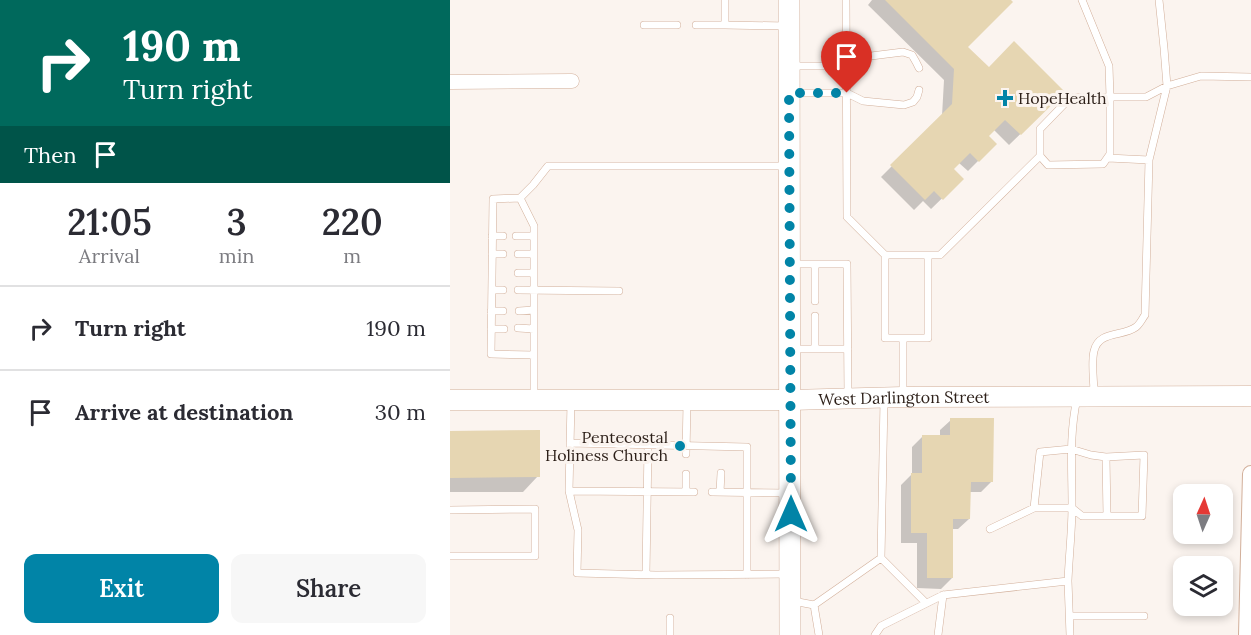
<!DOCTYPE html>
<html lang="en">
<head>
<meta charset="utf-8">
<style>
  :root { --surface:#fff; --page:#f7f7f7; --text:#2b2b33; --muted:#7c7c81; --line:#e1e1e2; --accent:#0184a7 }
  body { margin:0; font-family:Lora,serif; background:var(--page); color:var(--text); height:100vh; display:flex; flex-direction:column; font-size:22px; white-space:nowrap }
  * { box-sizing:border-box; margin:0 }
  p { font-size:20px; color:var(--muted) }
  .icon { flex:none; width:33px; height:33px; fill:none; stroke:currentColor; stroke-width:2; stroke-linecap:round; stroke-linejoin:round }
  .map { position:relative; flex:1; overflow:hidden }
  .details { display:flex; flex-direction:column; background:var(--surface); width:450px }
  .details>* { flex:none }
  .top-card { background:#00695c; color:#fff; overflow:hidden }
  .needle { width:39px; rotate:3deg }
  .buttons { position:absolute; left:723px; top:484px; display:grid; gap:12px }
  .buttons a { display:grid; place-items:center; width:60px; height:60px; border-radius:12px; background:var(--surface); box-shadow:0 3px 9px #0003; font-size:30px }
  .pin { position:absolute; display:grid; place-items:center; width:51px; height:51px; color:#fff; margin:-62px -26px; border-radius:50% 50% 50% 0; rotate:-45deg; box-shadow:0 0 6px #0007 }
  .pin .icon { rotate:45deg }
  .me { position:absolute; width:66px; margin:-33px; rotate:0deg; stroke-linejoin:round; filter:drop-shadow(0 0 4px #0008) }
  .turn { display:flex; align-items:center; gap:21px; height:126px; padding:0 24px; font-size:27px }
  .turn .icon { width:78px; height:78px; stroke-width:2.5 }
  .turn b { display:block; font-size:42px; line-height:51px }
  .then { display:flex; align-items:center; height:57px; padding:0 24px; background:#0003; gap:12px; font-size:22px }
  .eta { display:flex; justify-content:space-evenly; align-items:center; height:102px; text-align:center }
  .eta b { font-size:36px; font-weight:600; line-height:42px }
  .primary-button { display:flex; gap:12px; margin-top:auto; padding:12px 24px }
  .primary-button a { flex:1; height:69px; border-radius:12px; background:var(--accent); color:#fff; font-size:24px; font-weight:600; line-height:69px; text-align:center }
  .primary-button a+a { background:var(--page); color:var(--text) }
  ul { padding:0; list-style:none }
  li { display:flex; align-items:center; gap:18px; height:84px; padding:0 24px; border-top:2px solid var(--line) }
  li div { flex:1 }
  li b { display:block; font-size:22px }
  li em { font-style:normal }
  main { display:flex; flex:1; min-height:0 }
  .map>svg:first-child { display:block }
</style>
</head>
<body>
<main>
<section class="details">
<div class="top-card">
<div class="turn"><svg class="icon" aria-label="right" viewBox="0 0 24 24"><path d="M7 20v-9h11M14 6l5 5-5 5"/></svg><div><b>190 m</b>Turn right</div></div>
<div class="then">Then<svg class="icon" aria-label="arrive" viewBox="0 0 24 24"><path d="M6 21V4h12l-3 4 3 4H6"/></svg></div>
</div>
<div class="eta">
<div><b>21:05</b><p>Arrival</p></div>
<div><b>3</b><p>min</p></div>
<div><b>220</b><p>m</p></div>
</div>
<ul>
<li><svg class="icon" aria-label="right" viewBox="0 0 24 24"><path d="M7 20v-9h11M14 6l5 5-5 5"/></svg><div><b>Turn right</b></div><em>190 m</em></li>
<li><svg class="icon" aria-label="arrive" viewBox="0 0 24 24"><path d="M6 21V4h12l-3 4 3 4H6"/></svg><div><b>Arrive at destination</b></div><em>30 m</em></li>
</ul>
<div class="primary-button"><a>Exit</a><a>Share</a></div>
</section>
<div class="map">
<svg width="801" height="635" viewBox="0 0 801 635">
  <rect width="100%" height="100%" fill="#fbf4ef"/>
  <path fill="#0003" d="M422,0h137l-43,47 23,22 74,23 -54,53 -16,-16 -6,7 8,8 -27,27 -9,-8 -7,6 10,10 -31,30 -8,-8 -9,9 -33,-33 61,-61 2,-36 -76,-75z
    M501,420l41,61 -11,11h-12v27l-11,10h-6v49l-11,11 -24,-1v-45h-16v-58l11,-11v-27l11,-11h17v-6z
    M0,432l88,44 -15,16h-73z"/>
  <path fill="#e6d6b2" d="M435,0h126l2,2 -45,45 21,20 25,-26 51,51 -44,43 -16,-15 -16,16 8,8 -18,18 -9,-9 -16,16 10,10 -21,21 -9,-9 -9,9 -35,-35 62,-61 2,-35z
    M500,418h44l-1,64h-22l-1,37h-17v59h-26v-45h-16v-60h11v-38h28z
    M90,430v47l-90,1v-47z"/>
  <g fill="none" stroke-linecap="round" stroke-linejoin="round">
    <defs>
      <path id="service" d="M275,0v25l62,1
        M396,0l1,217 38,38h55l100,-99v-27l31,-32h39v57l-7,10 -55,1 -8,-9
        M632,0l27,66 1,31h36l21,-11 34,-10 50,1
        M194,25h33
        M246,25h29
        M341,66h55l17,-9 40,-5 9,3 4,7 3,6
        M342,93h55l16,8 41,4 9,-3 4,-5 2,-7
        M658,158l41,2
        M70,198l14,28v129
        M42,236h11
        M66,236h18
        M42,254h11
        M68,254h16
        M435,255v83h43v-83
        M342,264h55l1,132
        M365,264v37
        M68,273h16
        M42,290h11
        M68,290l101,1
        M41,311h12
        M69,311l15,-1
        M365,316v33
        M68,328l16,1
        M41,329h13
        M343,349h55
        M644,394c0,-13 -3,-31 0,-43 5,-21 29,-14 42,-24 4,-3 6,-8 9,-12l4,-155 18,-74 -3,-38 -5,-48
        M453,395v-57
        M84,397v-42l-43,-1 2,-155 27,-1 13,-13 15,-19h239
        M121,402l-2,89 9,39 -1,43 79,2 131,-1
        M120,443l177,4v128
        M236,454l1,-51
        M656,457l-15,-2 -20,-6 -31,3 -6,56h38l10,8h60l2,-61 -38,2 1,59
        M119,491l125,1
        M236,492v-18
        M262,492l75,1
        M270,492l1,-19
        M0,510l85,-1v47h-85
        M540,529l44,-21
        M431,558l45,45
        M196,574l2,-129
        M618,581l2,54
        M493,595l125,-14c1,-25 4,-50 4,-75 0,-39 -3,-70 5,-108
        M343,601l21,4 67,-47 3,-158
        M364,605l5,30
        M620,616h74
        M220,635v-17
        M425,635l6,-9 62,-31 -5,40"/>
      <path id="minor" d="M0,82l122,-1"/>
      <path id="tertiary" d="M797,635l4,-161"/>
      <g id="secondary">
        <path id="s1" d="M0,400h340l113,-3 348,-1"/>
      </g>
      <path id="primary" d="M339,0l1,635"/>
    </defs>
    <use href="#service" stroke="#d2af9a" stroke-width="8"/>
    <use href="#minor" stroke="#d2af9a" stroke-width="15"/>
    <use href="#tertiary" stroke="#d2af9a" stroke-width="18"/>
    <use href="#secondary" stroke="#d2af9a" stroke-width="21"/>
    <use href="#primary" stroke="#d2af9a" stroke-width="22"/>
    <use href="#service" stroke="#fff" stroke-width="7"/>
    <use href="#minor" stroke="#fff" stroke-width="14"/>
    <use href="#tertiary" stroke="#fff" stroke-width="16"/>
    <use href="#secondary" stroke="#fff" stroke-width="20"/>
    <use href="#primary" stroke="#fff" stroke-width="21"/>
  </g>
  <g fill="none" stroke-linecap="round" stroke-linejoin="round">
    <path stroke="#0184a7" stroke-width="10" stroke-dasharray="0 18" d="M341,514l-2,-421h58"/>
  </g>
  <g fill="#0184a7" stroke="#fbf4ef" stroke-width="2">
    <path d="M552 89h6v6h6v6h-6v6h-6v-6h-6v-6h6z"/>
    <circle cx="230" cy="446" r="6"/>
  </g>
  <g text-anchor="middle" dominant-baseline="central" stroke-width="6" stroke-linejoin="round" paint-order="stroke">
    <g font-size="16" fill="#2c1f18" stroke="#fbf4ef" text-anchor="start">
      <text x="568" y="98">HopeHealth</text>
      <text x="218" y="437" text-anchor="end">Pentecostal<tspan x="218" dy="18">Holiness Church</tspan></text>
    </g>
    <g font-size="16" fill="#2c1f18" stroke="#fbf4ef">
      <text stroke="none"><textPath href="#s1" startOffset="454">West Darlington Street</textPath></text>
    </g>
  </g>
</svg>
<div class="buttons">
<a><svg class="needle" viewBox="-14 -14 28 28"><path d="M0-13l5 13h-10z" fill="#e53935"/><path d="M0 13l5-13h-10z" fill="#7c7c81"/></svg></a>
<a><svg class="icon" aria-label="layers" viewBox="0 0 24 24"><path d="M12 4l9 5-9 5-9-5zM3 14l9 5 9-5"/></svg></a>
</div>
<div class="pin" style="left:397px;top:93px;background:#d93025"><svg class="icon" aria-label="arrive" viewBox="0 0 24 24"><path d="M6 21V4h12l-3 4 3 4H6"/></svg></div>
<svg class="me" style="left:341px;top:514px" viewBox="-20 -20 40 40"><path d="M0-17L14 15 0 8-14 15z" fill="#0184a7" stroke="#fff" stroke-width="4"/></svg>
</div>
</main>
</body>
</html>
